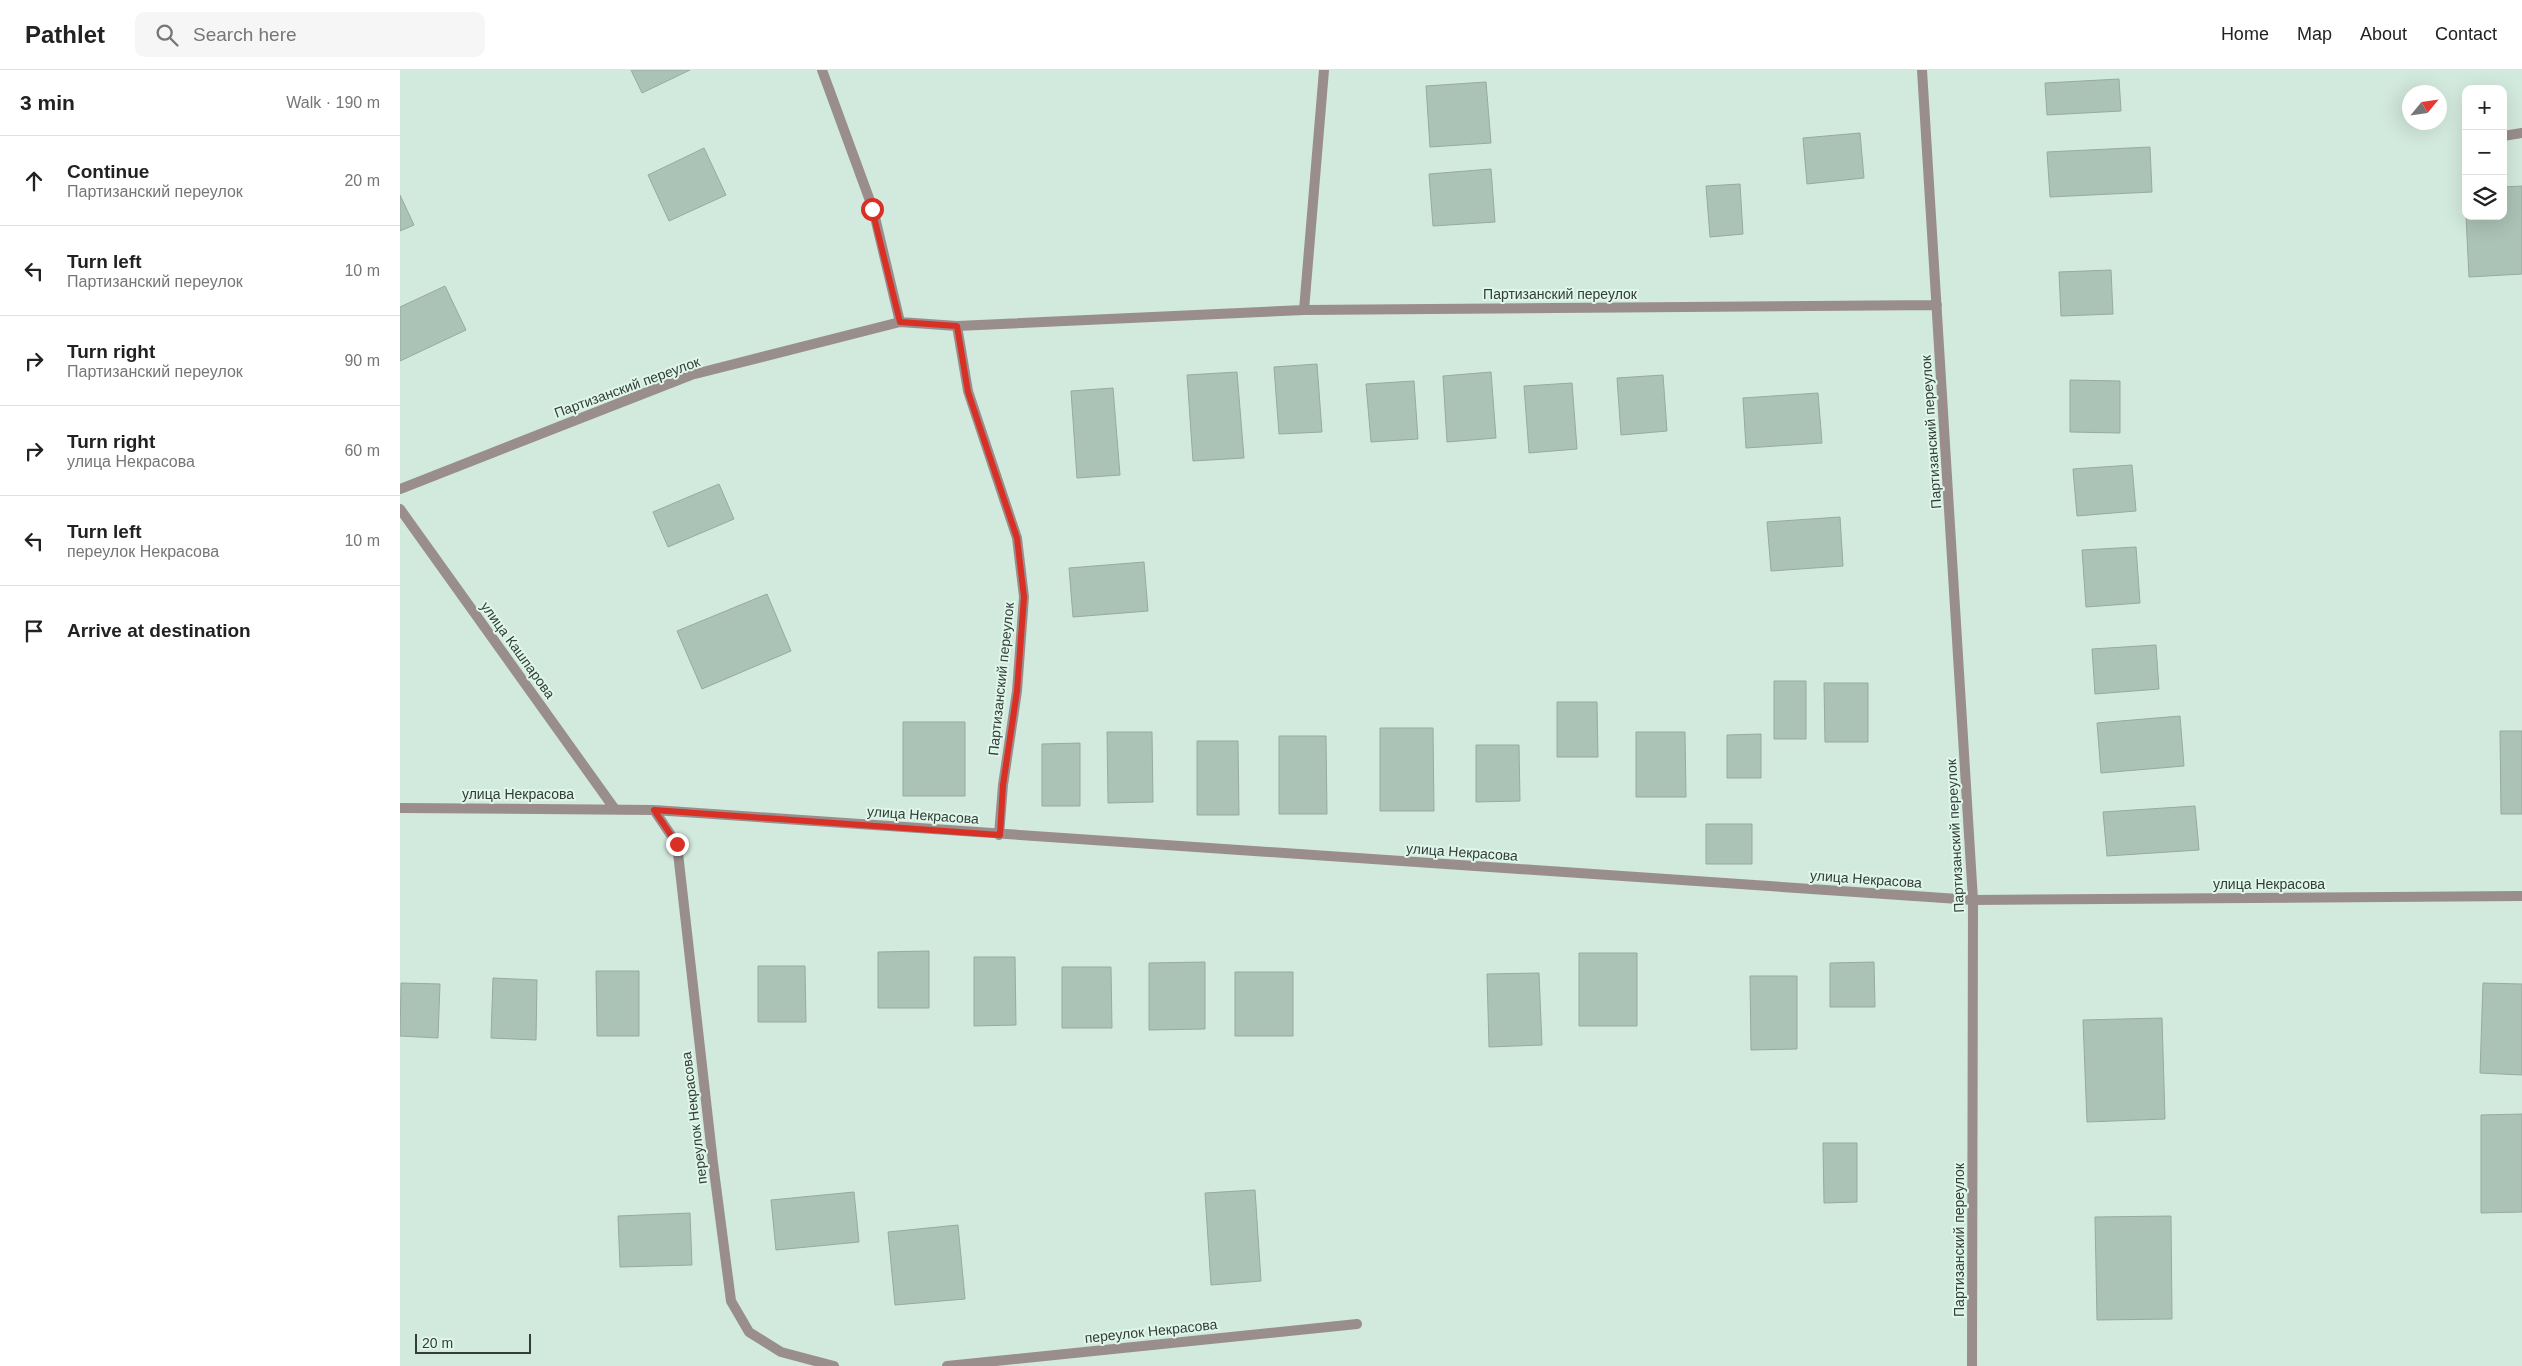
<!DOCTYPE html>
<html lang="en">
<head>
<meta charset="utf-8">
<style>
	body { margin:0; font-family:Helvetica,sans-serif; background:#f6f6f6; color:#222 }
	.controls { position:absolute; right:15px; top:15px; display:grid; overflow:hidden; border-radius:10px; box-shadow:0 5px 20px #0002 }
	.controls button { width:45px; height:45px; display:grid; place-items:center; padding:0; border:0; border-bottom:1px solid #e0e0e0; background:#fff; color:#222; font:25px sans-serif }
	.compass { position:absolute; left:2002px; top:15px; width:45px; height:45px; border-radius:50%; background:#fff; box-shadow:0 5px 20px #0002; rotate:61deg }
	.scale { position:absolute; left:15px; bottom:12px; width:116px; box-sizing:border-box; padding-left:5px; border:2px solid #343d38; border-top:0; font-size:14px; line-height:18px; white-space:nowrap; color:#343d38; -webkit-text-stroke:4px #dff6ea; paint-order:stroke }
	.stop { position:absolute; width:15px; height:15px; margin:-11px; border:4px solid #d93025; border-radius:50%; background:#fff }
	.stop.end { background:#d93025; border-color:#fff; box-shadow:0 1px 5px #0008 }
	.list { margin:0; padding:0; list-style:none }
	h2 { display:flex; justify-content:space-between; align-items:center; height:65px; margin:0; padding:0 20px; font-size:21px }
	h2 small { font-size:16px; font-weight:400; color:#767676 }
	.list li { display:grid; grid-template-columns:32px 1fr auto; gap:15px; align-items:center; box-sizing:border-box; height:90px; padding:0 20px; border-top:1px solid #e0e0e0 }
	.list b { display:block; font-size:19px; white-space:nowrap }
	.list p { margin:0; font-size:16px; white-space:nowrap; color:#767676 }
	.list em { font-size:16px; font-style:normal; color:#767676 }
	.icon { flex:none; width:28px; height:28px; fill:none; stroke:currentColor; stroke-width:2; stroke-linecap:round; stroke-linejoin:round }
	.map { position:relative; flex:none; width:2122px; height:1296px; overflow:hidden }
	header { display:flex; align-items:center; gap:30px; box-sizing:border-box; height:70px; padding:0 25px; background:#fff; border-bottom:1px solid #e0e0e0 }
	header strong { font-size:24px }
	nav { display:flex; gap:28px; margin-inline-start:auto; font-size:18px }
	.search { width:350px; height:45px; background:#f6f6f6; display:flex; align-items:center; gap:12px; box-sizing:border-box; padding:0 18px; border-radius:10px; color:#767676; font-size:19px }
	main { display:flex }
	aside { flex:1; background:#fff }
	.map>svg:first-child { display:block }
</style>
</head>
<body>
<header>
<strong>Pathlet</strong>
<div class="search"><svg class="icon" aria-label="search" viewBox="0 0 24 24"><circle cx="10" cy="10" r="6"/><path d="M15 15l6 6"/></svg>Search here</div>
<nav><a>Home</a><a>Map</a><a>About</a><a>Contact</a></nav>
</header>
<main>
<aside>
<h2>3 min<small>Walk · 190 m</small></h2>
<ul class="list">
<li><svg class="icon" aria-label="ahead" viewBox="0 0 24 24"><path d="M12 20V5M6 11l6-6 6 6"/></svg><div><b>Continue</b><p>Партизанский переулок</p></div><em>20 m</em></li>
<li><svg class="icon" aria-label="left" viewBox="0 0 24 24"><path d="M17 20v-9H6M10 6l-5 5 5 5"/></svg><div><b>Turn left</b><p>Партизанский переулок</p></div><em>10 m</em></li>
<li><svg class="icon" aria-label="right" viewBox="0 0 24 24"><path d="M7 20v-9h11M14 6l5 5-5 5"/></svg><div><b>Turn right</b><p>Партизанский переулок</p></div><em>90 m</em></li>
<li><svg class="icon" aria-label="right" viewBox="0 0 24 24"><path d="M7 20v-9h11M14 6l5 5-5 5"/></svg><div><b>Turn right</b><p>улица Некрасова</p></div><em>60 m</em></li>
<li><svg class="icon" aria-label="left" viewBox="0 0 24 24"><path d="M17 20v-9H6M10 6l-5 5 5 5"/></svg><div><b>Turn left</b><p>переулок Некрасова</p></div><em>10 m</em></li>
<li><svg class="icon" aria-label="arrive" viewBox="0 0 24 24"><path d="M6 21V4h12l-3 4 3 4H6"/></svg><div><b>Arrive at destination</b></div></li>
</ul>
</aside>
<div class="map">
<svg width="2122" height="1296" viewBox="0 0 2122 1296">
	<rect width="100%" height="100%" fill="#d2e9dd"/>
	<path fill="#abc2b6" stroke="#95aba0" d="M 231,0 L 290,0 L 242,23 Z
		M 1719,9 L 1721,41 L 1647,45 L 1645,13 Z
		M 1086,12 L 1091,73 L 1030,77 L 1026,16 Z
		M 1460,63 L 1464,108 L 1407,114 L 1403,68 Z
		M 1750,77 L 1752,122 L 1650,127 L 1647,82 Z
		M 304,78 L 326,125 L 269,151 L 248,105 Z
		M 1091,99 L 1095,152 L 1033,156 L 1029,104 Z
		M 1340,114 L 1343,164 L 1310,167 L 1306,116 Z
		M 2122,116 L 2122,204 L 2069,207 L 2066,146 L 2103,146 L 2103,117 Z
		M 0,125 L 14,155 L 0,161 Z
		M 1711,200 L 1713,244 L 1661,246 L 1659,202 Z
		M 45,216 L 66,260 L 0,291 L 0,237 Z
		M 917,294 L 922,362 L 879,364 L 874,297 Z
		M 837,302 L 844,388 L 793,391 L 787,305 Z
		M 1091,302 L 1096,368 L 1047,372 L 1043,306 Z
		M 1263,305 L 1267,361 L 1221,365 L 1217,308 Z
		M 1670,310 L 1720,311 L 1720,363 L 1670,362 Z
		M 1014,311 L 1018,369 L 971,372 L 966,314 Z
		M 1172,313 L 1177,379 L 1129,383 L 1124,316 Z
		M 713,318 L 720,405 L 677,408 L 671,321 Z
		M 1418,323 L 1422,373 L 1346,378 L 1343,328 Z
		M 1732,395 L 1736,441 L 1677,446 L 1673,399 Z
		M 319,414 L 334,449 L 268,477 L 253,442 Z
		M 1440,447 L 1443,496 L 1371,501 L 1367,452 Z
		M 1736,477 L 1740,533 L 1686,537 L 1682,480 Z
		M 744,492 L 748,541 L 673,547 L 669,498 Z
		M 367,524 L 391,581 L 302,619 L 277,561 Z
		M 1756,575 L 1759,619 L 1695,624 L 1692,579 Z
		M 1374,611 L 1406,611 L 1406,669 L 1374,669 Z
		M 1424,613 L 1468,613 L 1468,672 L 1425,672 Z
		M 1157,632 L 1197,632 L 1198,687 L 1157,687 Z
		M 1780,646 L 1784,696 L 1701,703 L 1697,653 Z
		M 503,652 L 565,652 L 565,726 L 503,726 Z
		M 980,658 L 1033,658 L 1034,741 L 980,741 Z
		M 2100,661 L 2122,661 L 2122,744 L 2101,744 Z
		M 707,662 L 752,662 L 753,732 L 708,733 Z
		M 1236,662 L 1285,662 L 1286,727 L 1236,727 Z
		M 1361,664 L 1361,708 L 1327,708 L 1327,665 Z
		M 879,666 L 926,666 L 927,744 L 879,744 Z
		M 797,671 L 838,671 L 839,745 L 797,745 Z
		M 680,673 L 680,736 L 642,736 L 642,674 Z
		M 1076,675 L 1119,675 L 1120,731 L 1076,732 Z
		M 1795,736 L 1799,780 L 1707,786 L 1703,742 Z
		M 1306,754 L 1352,754 L 1352,794 L 1306,794 Z
		M 529,881 L 529,938 L 478,938 L 478,882 Z
		M 1179,883 L 1237,883 L 1237,956 L 1179,956 Z
		M 574,887 L 615,887 L 616,955 L 574,956 Z
		M 805,892 L 805,959 L 749,960 L 749,893 Z
		M 1474,892 L 1475,937 L 1430,937 L 1430,893 Z
		M 358,896 L 405,896 L 406,952 L 358,952 Z
		M 662,897 L 711,897 L 712,958 L 662,958 Z
		M 196,901 L 239,901 L 239,966 L 197,966 Z
		M 835,902 L 893,902 L 893,966 L 835,966 Z
		M 1139,903 L 1142,975 L 1089,977 L 1087,904 Z
		M 1350,906 L 1397,906 L 1397,979 L 1351,980 Z
		M 93,908 L 137,910 L 136,970 L 91,968 Z
		M 1,913 L 40,914 L 38,968 L 0,966 Z
		M 2083,913 L 2122,914 L 2122,1005 L 2080,1003 Z
		M 1762,948 L 1765,1049 L 1687,1052 L 1683,950 Z
		M 2122,1044 L 2122,1142 L 2081,1143 L 2081,1045 Z
		M 1423,1073 L 1457,1073 L 1457,1132 L 1424,1133 Z
		M 855,1120 L 861,1211 L 811,1215 L 805,1123 Z
		M 454,1122 L 459,1172 L 376,1180 L 371,1130 Z
		M 290,1143 L 292,1195 L 220,1197 L 218,1146 Z
		M 1771,1146 L 1772,1249 L 1697,1250 L 1695,1147 Z
		M 558,1155 L 565,1229 L 495,1235 L 488,1162 Z"/>
	<g fill="none" stroke-linecap="round" stroke-linejoin="round">
		<path stroke="#998e8c" stroke-width="10" d="M 422,0 L 473,139 L 500,252
			M 1522,0 L 1573,830 L 1572,1296
			M 2103,66 L 2122,63
			M 904,240 L 924,0
			M 0,419 L 291,305 L 500,252 L 557,256
			M 0,439 L 214,738
			M 0,738 L 254,740 L 1573,830 L 2122,826
			M 254,740 L 277,774 L 313,1093 L 331,1231 L 349,1262 L 381,1282 L 434,1296
			M 599,765 L 603,715 L 617,621 L 624,527 L 617,468 L 568,321 L 557,256 L 904,240 L 1537,235
			M 547,1296 L 957,1254"/>
	</g>
	<g fill="none" stroke-linecap="round" stroke-linejoin="round">
		<path stroke="#d93025" stroke-width="6" d="M 277,774 L 254,740 L 600,765 L 603,715 L 617,621 L 624,527 L 617,468 L 568,322 L 557,256 L 500,252 L 472,139"/>
	</g>
	<g text-anchor="middle" stroke-width="4" stroke-linejoin="round" paint-order="stroke">
		<g font-size="14" fill="#343d38" stroke="#dff6ea">
			<text x="1160" y="229">Партизанский переулок</text>
			<text transform="translate(227 317) rotate(-20)" y="5">Партизанский переулок</text>
			<text transform="translate(1531 362) rotate(-94)" y="5">Партизанский переулок</text>
			<text transform="translate(118 580) rotate(54)" y="5">улица Кашпарова</text>
			<text transform="translate(601 609) rotate(-84)" y="5">Партизанский переулок</text>
			<text x="118" y="729">улица Некрасова</text>
			<text transform="translate(523 745) rotate(4)" y="5">улица Некрасова</text>
			<text transform="translate(1555 766) rotate(-93)" y="5">Партизанский переулок</text>
			<text transform="translate(1062 782) rotate(4)" y="5">улица Некрасова</text>
			<text transform="translate(1466 809) rotate(4)" y="5">улица Некрасова</text>
			<text x="1869" y="819">улица Некрасова</text>
			<text transform="translate(294 1048) rotate(-97)" y="5">переулок Некрасова</text>
			<text transform="translate(1559 1170) rotate(-90)" y="5">Партизанский переулок</text>
			<text transform="translate(751 1261) rotate(-6)" y="5">переулок Некрасова</text>
		</g>
	</g>
</svg>
<div class="controls">
<button>+</button>
<button>−</button>
<button><svg class="icon" aria-label="layers" viewBox="0 0 24 24"><path d="M12 4l9 5-9 5-9-5zM3 14l9 5 9-5"/></svg></button>
</div>
<svg class="compass" viewBox="-18 -18 36 36"><path d="M0-13l5 13h-10z" fill="#e53935"/><path d="M0 13l5-13h-10z" fill="#767676"/></svg>
<div class="scale">20 m</div>
<div class="stop" style="left:472px;top:139px"></div>
<div class="stop end" style="left:277px;top:774px"></div>
</div>
</main>
</body>
</html>
